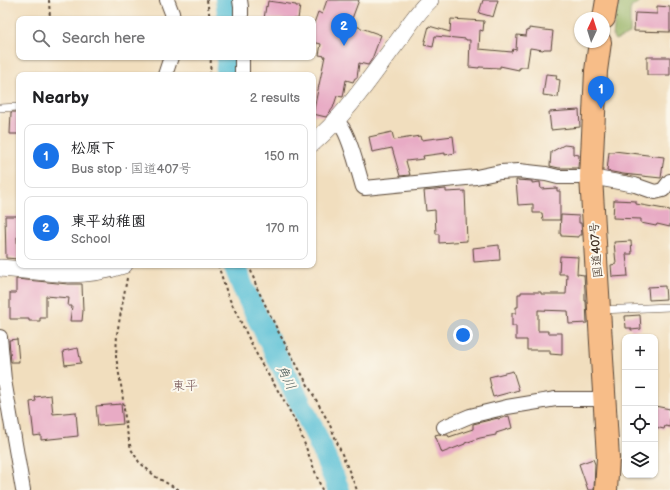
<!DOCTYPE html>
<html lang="en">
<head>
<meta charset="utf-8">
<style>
	body { margin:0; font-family:"Balsamiq Sans","Klee One",sans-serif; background:#f2f2f2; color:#202124 }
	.controls { position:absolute; right:12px; bottom:12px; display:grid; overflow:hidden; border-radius:8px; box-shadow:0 1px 3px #0004 }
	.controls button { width:36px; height:36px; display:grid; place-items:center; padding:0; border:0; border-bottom:1px solid #e0e0e0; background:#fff; color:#202124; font:20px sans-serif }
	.compass { position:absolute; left:574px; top:12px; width:36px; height:36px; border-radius:50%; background:#fff; box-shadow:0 1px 3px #0004; rotate:4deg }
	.you { position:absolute; left:463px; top:335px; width:14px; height:14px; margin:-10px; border:3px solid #fff; border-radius:50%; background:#1a73e8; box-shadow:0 0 0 6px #1a73e833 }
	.badge { display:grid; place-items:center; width:26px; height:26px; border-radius:50%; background:#1a73e8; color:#fff; font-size:13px; font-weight:700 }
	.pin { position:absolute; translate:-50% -33px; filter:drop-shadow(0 1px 2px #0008) }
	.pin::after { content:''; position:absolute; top:21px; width:14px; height:12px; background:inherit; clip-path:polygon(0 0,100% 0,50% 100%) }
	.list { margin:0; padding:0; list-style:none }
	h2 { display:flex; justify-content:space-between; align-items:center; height:52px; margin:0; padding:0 16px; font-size:17px }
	h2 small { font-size:13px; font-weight:400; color:#757577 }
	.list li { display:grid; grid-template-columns:26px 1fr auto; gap:12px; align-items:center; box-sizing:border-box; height:64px; margin:0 8px 8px; padding:0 8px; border:1px solid #e0e0e0; border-radius:8px }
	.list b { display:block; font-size:15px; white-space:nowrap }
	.list p { margin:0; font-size:13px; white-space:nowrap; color:#757577 }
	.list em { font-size:13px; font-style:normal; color:#757577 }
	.icon { flex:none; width:22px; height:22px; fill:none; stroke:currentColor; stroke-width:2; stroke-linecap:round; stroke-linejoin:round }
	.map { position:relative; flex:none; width:670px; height:490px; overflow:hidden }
	.search { position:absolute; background:#fff; box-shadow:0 1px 3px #0004; left:16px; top:16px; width:300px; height:44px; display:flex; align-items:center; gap:10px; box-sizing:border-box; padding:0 14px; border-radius:8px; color:#757577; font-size:15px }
	.panel { position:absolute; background:#fff; box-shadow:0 1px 3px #0004; left:16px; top:72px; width:300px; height:196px; border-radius:8px }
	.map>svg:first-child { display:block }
</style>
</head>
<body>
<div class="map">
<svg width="670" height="490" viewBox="0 0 670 490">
	<rect width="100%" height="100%" fill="#fbf7ec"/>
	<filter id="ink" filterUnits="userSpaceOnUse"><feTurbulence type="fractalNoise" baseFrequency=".025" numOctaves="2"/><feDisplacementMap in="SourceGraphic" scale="8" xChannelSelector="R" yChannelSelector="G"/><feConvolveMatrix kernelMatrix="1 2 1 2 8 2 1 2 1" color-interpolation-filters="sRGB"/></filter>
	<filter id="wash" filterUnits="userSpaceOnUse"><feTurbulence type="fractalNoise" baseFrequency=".012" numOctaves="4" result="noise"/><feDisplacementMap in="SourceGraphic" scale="16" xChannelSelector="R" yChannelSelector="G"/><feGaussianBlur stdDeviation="0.9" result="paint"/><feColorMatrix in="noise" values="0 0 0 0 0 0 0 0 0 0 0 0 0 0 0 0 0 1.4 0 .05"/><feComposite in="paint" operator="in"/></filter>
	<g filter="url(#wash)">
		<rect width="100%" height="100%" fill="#f1debe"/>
		<path fill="#98b366" stroke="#6a6e42" d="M 620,0 L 645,0 L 632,6 L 630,11 L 630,34 L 615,40 L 613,37 L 615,16 Z"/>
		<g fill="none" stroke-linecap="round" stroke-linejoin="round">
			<path stroke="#59c0d6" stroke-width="22" d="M 226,0 L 229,19
				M 226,75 L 228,57
				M 234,265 L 244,290 L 315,433 L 339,490"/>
		</g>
		<g id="blocks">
			<path fill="#e8abc5" d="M 327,0 L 359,0 L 350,24 L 381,35 L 372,59 L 368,65 L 359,63 L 357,78 L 355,78 L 353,82 L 346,80 L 343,97 L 337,96 L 333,108 L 326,117 L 313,114 L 325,56 L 319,55 L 321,44 L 313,42 L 313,26 L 318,12 L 322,14 Z
				M 483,0 L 498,0 L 493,17 L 479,13 Z
				M 268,1 L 296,5 L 296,6 L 300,6 L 298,19 L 264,19 L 266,6 L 267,7 Z
				M 657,6 L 670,7 L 670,32 L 634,31 L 635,13 L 657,14 Z
				M 451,19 L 484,21 L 483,31 L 480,30 L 479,49 L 512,52 L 513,49 L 516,50 L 517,35 L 526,36 L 527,30 L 529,31 L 529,28 L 553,31 L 551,49 L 544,49 L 543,50 L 530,48 L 527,67 L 521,67 L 521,68 L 519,68 L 519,70 L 500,66 L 500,68 L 479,67 L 479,68 L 469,67 L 470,40 L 466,40 L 466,39 L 435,36 L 433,47 L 424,45 L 429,26 L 450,32 Z
				M 647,57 L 670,57 L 670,75 L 647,75 Z
				M 546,74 L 557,75 L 556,79 L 560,80 L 558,97 L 543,95 Z
				M 579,110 L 580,127 L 551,130 L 549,112 Z
				M 11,112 L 19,112 L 19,134 L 10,134 Z
				M 392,132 L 394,140 L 420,136 L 421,140 L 453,136 L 455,153 L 445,155 L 445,153 L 423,156 L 424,159 L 406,161 L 410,175 L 400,176 L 392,148 L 372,152 L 369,137 Z
				M 564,145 L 573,146 L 573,154 L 579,155 L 578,168 L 559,168 L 550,166 L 551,152 Z
				M 614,151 L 664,157 L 661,178 L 623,174 L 607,171 L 609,152 L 614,152 Z
				M 516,180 L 532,181 L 532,183 L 540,182 L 541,189 L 557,188 L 557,191 L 560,191 L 560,220 L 543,220 L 542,213 L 533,213 L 533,204 L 518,205 Z
				M 446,189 L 446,192 L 465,191 L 467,241 L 439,243 L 439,234 L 436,234 L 435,210 L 426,211 L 424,191 Z
				M 614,200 L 636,201 L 636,204 L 670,210 L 670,227 L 657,224 L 656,226 L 641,223 L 641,219 L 613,218 Z
				M 561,215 L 579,216 L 579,223 L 581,223 L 582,235 L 579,235 L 579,237 L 561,236 L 561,234 L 560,234 Z
				M 5,216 L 19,216 L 19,237 L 17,237 L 18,259 L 6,258 Z
				M 631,241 L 632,254 L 626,254 L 628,276 L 612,277 L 611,265 L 616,264 L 614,242 Z
				M 499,245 L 500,260 L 474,262 L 473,248 Z
				M 560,256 L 578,257 L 577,274 L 584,275 L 585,290 L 585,301 L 586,301 L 587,323 L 569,324 L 568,311 L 538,310 L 538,331 L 548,331 L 548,333 L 562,333 L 562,355 L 550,354 L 550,350 L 527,350 L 527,340 L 516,340 L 516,326 L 512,326 L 512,313 L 516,313 L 516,307 L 518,307 L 518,294 L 521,294 L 521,292 L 541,292 L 541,294 L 566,294 L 567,274 L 559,274 Z
				M 16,279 L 68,284 L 82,284 L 83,311 L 82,321 L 70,321 L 72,306 L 68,306 L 69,298 L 46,296 L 46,318 L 40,318 L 40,321 L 29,321 L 29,319 L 10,319 L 10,293 L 16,293 Z
				M 665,286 L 666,299 L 649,300 L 648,287 Z
				M 640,315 L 641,329 L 631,330 L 631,328 L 626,328 L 625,316 Z
				M 17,339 L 19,362 L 11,362 L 9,340 Z
				M 78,348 L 81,363 L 65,365 L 63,351 Z
				M 513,371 L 519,390 L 493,397 L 490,387 L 491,386 L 489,377 Z
				M 51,395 L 53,414 L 76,412 L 78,436 L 41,440 L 41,435 L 34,436 L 30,402 L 36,401 L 35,397 Z
				M 121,404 L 123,424 L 98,426 L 96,406 Z
				M 655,406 L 670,409 L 670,427 L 665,426 L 664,429 L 655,427 Z
				M 509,416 L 512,428 L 496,433 L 496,435 L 480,438 L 465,443 L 465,444 L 442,453 L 435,435 L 439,434 L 443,435 L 448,435 L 449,437 L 473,429 L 473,424 L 498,418 L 498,419 Z
				M 593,459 L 595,464 L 594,490 L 588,490 L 579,464 Z"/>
		</g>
	</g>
	<g filter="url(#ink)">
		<use href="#blocks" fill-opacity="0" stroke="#564536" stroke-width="1"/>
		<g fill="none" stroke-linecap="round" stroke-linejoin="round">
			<defs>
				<path id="service" d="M 0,108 L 19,107
					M 600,310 L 670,307"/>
				<path id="minor" d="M 167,0 L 172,13 L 173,19
					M 240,0 L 241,7 L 241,19
					M 165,75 L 171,57
					M 242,75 L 242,57
					M 335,122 C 337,123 339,124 341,126 C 349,134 359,174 363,187 L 365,188 L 476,177 L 500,172 L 519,171 L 546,174 L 558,177 L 591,177 L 635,185 L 655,192 L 663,190 L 670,181
					M 0,337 L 4,380 L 23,490
					M 444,427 L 470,416 L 507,407 L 556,399 L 605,399"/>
				<path id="tertiary" d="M 313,143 C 347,114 371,76 398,41 C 408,27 417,12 430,0
					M 0,268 L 69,274 C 88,274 106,271 124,265"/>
				<path id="trunk" d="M 604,18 L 607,0
					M 600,42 L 596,71 L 591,177 L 608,458 L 606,490"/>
			</defs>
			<use href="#service" stroke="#564536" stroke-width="8"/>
			<use href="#minor" stroke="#564536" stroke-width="16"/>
			<use href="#tertiary" stroke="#564536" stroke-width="18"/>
			<use href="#trunk" stroke="#564536" stroke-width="24"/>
			<path stroke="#564536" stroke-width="2" stroke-dasharray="3 3" stroke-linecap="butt" d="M 49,0 L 50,19
				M 207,0 L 210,19
				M 210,75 L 211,57
				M 218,265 L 228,296 L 261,363 L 285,402 L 299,429 L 322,490
				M 249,265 L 257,288 L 279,333 L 329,423 L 357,490
				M 127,278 L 117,334 L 116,357 L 122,391 L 126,427 L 131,449 L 139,462 L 156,477 L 170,485 L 180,490"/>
			<use href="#service" stroke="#fff" stroke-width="7"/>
			<use href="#minor" stroke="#fff" stroke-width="14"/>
			<use href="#tertiary" stroke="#fff" stroke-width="17"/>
			<use href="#trunk" stroke="#f7bd88" stroke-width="22"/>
		</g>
	</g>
	<g text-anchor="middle" stroke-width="4" stroke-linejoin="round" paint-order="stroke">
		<g font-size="12" fill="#3b2a1e" stroke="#fbf7ec">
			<text transform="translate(596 250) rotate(-94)" y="4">国道407号</text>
		</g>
		<g font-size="13" font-style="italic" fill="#445755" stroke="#fbf7ec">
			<text transform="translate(287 377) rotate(63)" y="5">角川</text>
		</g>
		<g font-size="13" fill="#785758" stroke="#fbf7ec">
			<text x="185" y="390">東平</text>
		</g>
	</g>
</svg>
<div class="controls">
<button>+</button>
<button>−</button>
<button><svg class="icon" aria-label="locate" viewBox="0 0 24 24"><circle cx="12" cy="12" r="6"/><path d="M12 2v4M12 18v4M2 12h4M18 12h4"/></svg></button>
<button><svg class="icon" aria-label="layers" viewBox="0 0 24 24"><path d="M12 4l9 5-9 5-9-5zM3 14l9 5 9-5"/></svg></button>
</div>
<svg class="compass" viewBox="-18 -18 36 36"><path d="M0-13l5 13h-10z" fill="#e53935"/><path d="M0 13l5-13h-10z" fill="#757577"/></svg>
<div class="you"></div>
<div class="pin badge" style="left:601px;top:109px">1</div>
<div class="pin badge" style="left:344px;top:46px">2</div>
<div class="search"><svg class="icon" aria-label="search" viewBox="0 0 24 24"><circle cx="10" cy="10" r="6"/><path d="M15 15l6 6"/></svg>Search here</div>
<section class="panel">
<h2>Nearby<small>2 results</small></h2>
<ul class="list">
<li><span class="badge">1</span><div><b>松原下</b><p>Bus stop · 国道407号</p></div><em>150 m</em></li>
<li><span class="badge">2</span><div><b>東平幼稚園</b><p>School</p></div><em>170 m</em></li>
</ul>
</section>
</div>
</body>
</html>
